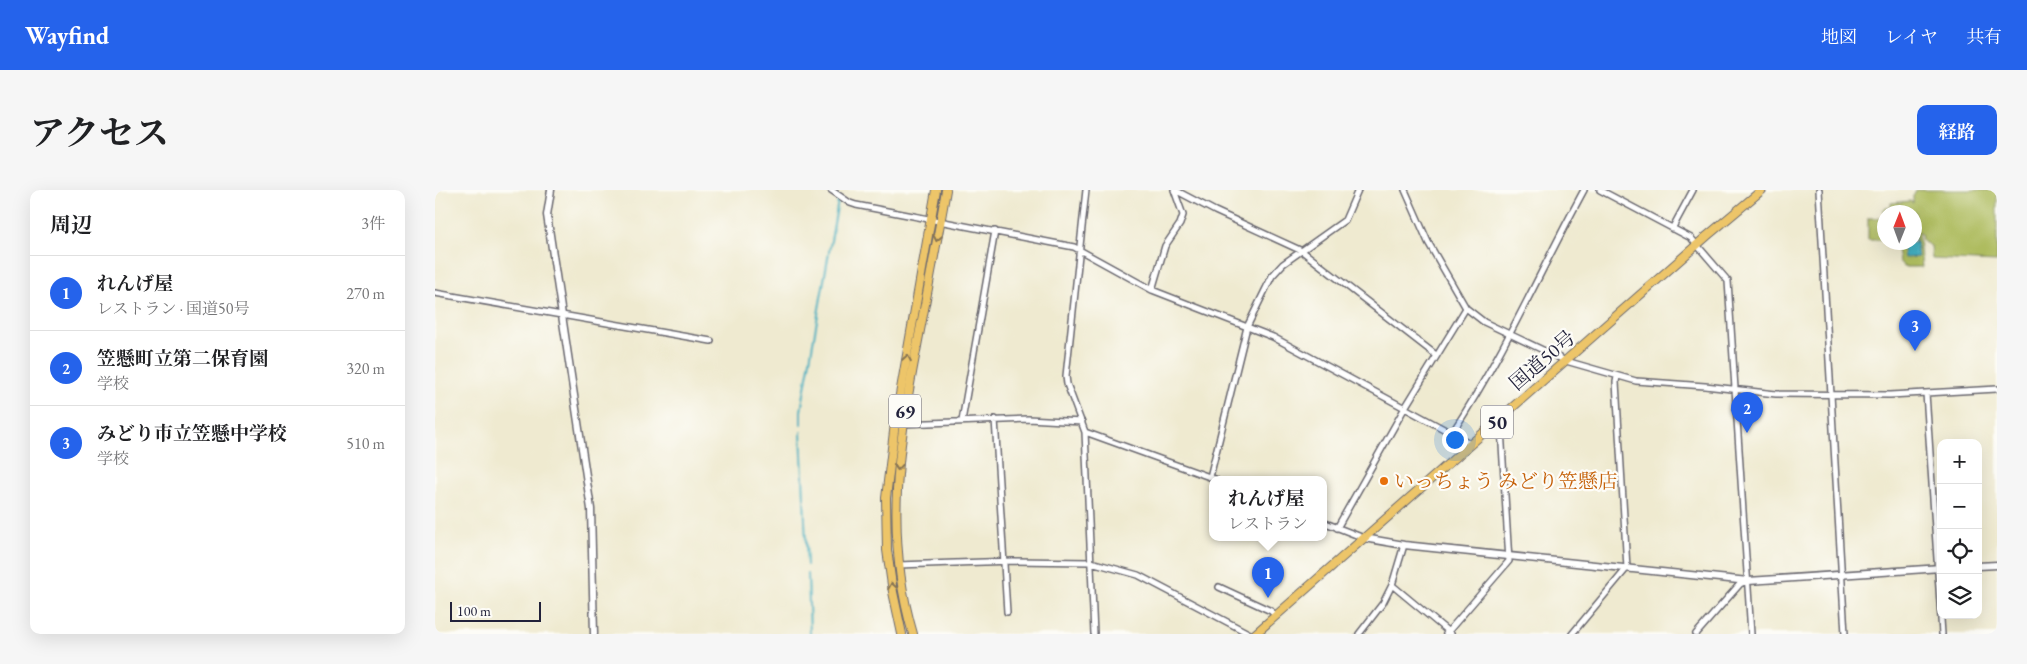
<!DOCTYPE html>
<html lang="ja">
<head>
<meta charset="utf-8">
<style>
	body { margin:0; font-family:"EB Garamond","Noto Serif JP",serif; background:#f6f6f6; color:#202124 }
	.controls { position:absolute; right:15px; bottom:15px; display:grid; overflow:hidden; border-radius:10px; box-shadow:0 5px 20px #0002 }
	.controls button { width:45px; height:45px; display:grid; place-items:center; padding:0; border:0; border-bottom:1px solid #e0e0e0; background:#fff; color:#202124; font:25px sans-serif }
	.compass { position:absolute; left:1442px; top:15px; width:45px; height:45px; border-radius:50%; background:#fff; box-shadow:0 5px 20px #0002; rotate:1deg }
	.scale { position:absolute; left:15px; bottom:12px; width:91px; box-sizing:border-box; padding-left:5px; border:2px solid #22223b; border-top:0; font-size:14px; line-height:18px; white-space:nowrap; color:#22223b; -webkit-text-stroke:4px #fdfcf7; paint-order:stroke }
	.you { position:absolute; left:1019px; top:249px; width:18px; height:18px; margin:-12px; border:4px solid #fff; border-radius:50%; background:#1a73e8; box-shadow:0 0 0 8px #1a73e833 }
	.badge { display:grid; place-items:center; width:32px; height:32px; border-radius:50%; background:#2563eb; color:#fff; font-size:16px; font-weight:700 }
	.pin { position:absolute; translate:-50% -41px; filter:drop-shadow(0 1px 2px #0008) }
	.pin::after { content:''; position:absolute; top:26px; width:18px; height:15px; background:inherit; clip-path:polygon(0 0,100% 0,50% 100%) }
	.popup { position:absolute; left:774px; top:286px; width:118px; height:65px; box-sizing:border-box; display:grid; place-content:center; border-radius:10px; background:#fff; filter:drop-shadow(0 1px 4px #0005); font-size:16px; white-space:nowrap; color:#757577 }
	.popup b { font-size:19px; color:#202124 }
	.popup::after { content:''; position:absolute; left:50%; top:100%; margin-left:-10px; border:10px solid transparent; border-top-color:#fff }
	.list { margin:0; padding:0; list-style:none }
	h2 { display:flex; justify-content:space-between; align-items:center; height:65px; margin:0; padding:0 20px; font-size:21px }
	h2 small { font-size:16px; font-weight:400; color:#757577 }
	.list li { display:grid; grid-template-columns:32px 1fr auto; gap:15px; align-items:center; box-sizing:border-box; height:75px; padding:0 20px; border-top:1px solid #e0e0e0 }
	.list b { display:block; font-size:19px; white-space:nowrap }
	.list p { margin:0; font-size:16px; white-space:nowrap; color:#757577 }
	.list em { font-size:16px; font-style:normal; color:#757577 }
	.icon { flex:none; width:28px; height:28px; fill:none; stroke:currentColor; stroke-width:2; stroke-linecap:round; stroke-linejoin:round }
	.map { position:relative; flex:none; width:1562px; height:444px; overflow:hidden; border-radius:10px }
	header { display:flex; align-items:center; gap:30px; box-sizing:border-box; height:70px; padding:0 25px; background:#2563eb; color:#fff }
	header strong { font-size:24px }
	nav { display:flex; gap:28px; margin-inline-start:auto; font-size:18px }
	.intro { display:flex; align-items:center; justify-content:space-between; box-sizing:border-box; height:120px; padding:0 30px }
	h1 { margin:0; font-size:35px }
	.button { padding:12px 22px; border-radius:10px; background:#2563eb; color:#fff; font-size:18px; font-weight:700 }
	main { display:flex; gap:30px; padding:0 30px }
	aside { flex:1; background:#fff; border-radius:10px; box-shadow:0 5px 20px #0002 }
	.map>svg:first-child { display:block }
</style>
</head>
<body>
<header>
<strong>Wayfind</strong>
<nav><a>地図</a><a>レイヤ</a><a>共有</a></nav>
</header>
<div class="intro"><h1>アクセス</h1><a class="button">経路</a></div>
<main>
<aside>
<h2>周辺<small>3件</small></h2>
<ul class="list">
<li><span class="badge">1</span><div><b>れんげ屋</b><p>レストラン · 国道50号</p></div><em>270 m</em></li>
<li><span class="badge">2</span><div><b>笠懸町立第二保育園</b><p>学校</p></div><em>320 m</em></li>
<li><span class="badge">3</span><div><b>みどり市立笠懸中学校</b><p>学校</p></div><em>510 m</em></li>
</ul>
</aside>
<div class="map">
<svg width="1562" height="444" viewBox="0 0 1562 444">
	<rect width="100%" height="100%" fill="#fdfcf7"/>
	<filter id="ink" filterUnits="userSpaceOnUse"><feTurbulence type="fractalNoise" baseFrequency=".02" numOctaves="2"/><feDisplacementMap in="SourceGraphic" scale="10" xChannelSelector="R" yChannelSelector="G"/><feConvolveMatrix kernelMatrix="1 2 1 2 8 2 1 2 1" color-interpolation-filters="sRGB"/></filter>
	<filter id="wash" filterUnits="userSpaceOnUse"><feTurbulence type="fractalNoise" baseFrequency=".0096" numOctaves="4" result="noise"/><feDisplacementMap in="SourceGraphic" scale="20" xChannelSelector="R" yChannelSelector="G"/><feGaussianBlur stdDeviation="1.12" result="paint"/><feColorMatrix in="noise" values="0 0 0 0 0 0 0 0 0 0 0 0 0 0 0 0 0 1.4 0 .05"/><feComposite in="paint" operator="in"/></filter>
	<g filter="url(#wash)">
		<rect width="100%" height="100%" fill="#efead0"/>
		<path fill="#aebc5f" stroke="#686f4d" d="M 1481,0 L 1562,0 L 1562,72 L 1497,69 L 1496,56 L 1487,51 L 1486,45 L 1483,41 L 1487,77 L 1469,77 L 1464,71 L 1461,53 L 1480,52 L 1480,22 L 1450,22 L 1449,50 L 1433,50 L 1433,28 L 1449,28 L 1448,19 L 1456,17 L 1456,13 L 1475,11 L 1478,13 L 1478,6 Z"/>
		<path fill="#43afc1" stroke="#32687e" d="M 1480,45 L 1483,67 L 1469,68 L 1467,53 L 1480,52 Z"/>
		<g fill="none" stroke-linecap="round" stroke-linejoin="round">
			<path stroke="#43afc1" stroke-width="2" d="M 366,234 L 366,221 L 403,11
				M 366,242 L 372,375
				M 373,384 L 375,444"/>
		</g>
	</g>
	<g filter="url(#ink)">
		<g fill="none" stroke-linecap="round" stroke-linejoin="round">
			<defs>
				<path id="minor" d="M 396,0 L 415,13 L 421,15 L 639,57 L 717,100 L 838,147 L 1031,251 L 1035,255
					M 651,0 L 631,186 L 632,194 L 650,242 L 659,444
					M 740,0 L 780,21 L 867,61 L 1001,165
					M 970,0 L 993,52 L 1031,118 L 1049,132 L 1131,171 L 1201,191 L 1270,196 L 1341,204 L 1455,205 L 1562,199
					M 1165,0 L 1256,48 L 1293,91 L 1316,444
					M 1384,0 L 1410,444
					M 1237,39 L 1258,0
					M 717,100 L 730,56 L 745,34 L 748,25 L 739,0
					M 0,103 L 276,151
					M 1491,203 L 1507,444
					M 560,229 L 572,422
					M 527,231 L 560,41
					M 468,234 L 593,229 L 647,232
					M 650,242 L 780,289
					M 1017,243 C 1068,166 1105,81 1149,0
					M 775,287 L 812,137 L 837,86 L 848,74 L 910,30 L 923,0
					M 888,332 L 929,348
					M 902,338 L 968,221 L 1031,118
					M 463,375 L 578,371 L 656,372 L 703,385 L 815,444
					M 957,395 L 1016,444
					M 784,397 L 836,421 L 841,426
					M 924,444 L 948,413 L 957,395 L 969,355
					M 1011,444 L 1074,371 L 1066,238 L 1063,231
					M 1137,444 L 1192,378 L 1181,192 L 1182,187
					M 1261,444 L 1305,394 L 1312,391"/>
				<path id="tertiary" d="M 116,0 L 112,25 L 156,319 L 159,444
					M 929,348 L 969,355 L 1313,391 L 1506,378
					M 1543,376 L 1562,375"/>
				<path id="primary" d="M 467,444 L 458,402 L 452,360 L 451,308 L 460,233 L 501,0
					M 478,444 C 449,346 463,254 482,156 C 492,104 502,52 511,0"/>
				<path id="trunk" d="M 820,444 L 1272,46 L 1327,0"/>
			</defs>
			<use href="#minor" stroke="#6a686f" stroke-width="8"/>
			<use href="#tertiary" stroke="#6a686f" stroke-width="9"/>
			<use href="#primary" stroke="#6a686f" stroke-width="10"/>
			<use href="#trunk" stroke="#6a686f" stroke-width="10"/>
			<use href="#minor" stroke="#fff" stroke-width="5"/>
			<use href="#tertiary" stroke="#fff" stroke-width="6"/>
			<use href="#primary" stroke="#edc569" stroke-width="8"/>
			<use href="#trunk" stroke="#edc569" stroke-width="8"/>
		</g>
		<defs><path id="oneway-chevron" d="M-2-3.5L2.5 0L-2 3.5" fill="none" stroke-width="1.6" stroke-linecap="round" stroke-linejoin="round" transform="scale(1.25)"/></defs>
		<g stroke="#887452">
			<use href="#oneway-chevron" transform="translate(502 48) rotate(101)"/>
			<use href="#oneway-chevron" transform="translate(472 168) rotate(-80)"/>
			<use href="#oneway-chevron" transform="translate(463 277) rotate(95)"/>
			<use href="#oneway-chevron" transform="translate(457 396) rotate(-99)"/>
		</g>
	</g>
	<circle fill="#e8710a" stroke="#fdfcf7" stroke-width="2" cx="949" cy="291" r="5"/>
	<g text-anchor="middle" stroke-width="4.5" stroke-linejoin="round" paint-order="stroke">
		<g fill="#fdfcf7" stroke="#646373" stroke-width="1">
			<rect x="454" y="204.5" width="32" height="33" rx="4"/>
			<rect x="1046" y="215.5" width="32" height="33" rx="4"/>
		</g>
		<g font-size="19" font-weight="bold" fill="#22223b">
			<text x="470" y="228">69</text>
			<text x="1062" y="239">50</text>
		</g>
		<g font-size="20" fill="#22223b" stroke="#fdfcf7">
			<text transform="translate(1107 170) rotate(-41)" y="7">国道50号</text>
		</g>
		<g font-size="20" fill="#c56008" stroke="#fdfcf7" text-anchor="start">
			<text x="959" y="298">いっちょう みどり笠懸店</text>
		</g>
	</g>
</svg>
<div class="controls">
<button>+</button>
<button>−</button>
<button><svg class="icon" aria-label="locate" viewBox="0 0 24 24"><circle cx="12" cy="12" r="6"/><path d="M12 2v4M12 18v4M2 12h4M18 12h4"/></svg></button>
<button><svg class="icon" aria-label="layers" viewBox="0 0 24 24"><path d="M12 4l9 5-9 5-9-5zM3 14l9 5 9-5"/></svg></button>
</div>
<svg class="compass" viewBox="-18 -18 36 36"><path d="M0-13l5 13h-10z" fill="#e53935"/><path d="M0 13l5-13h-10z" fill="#757577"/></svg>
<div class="scale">100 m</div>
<div class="you"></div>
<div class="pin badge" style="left:833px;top:408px">1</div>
<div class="popup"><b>れんげ屋</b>レストラン</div>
<div class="pin badge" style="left:1312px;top:243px">2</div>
<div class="pin badge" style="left:1480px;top:161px">3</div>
</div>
</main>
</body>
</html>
